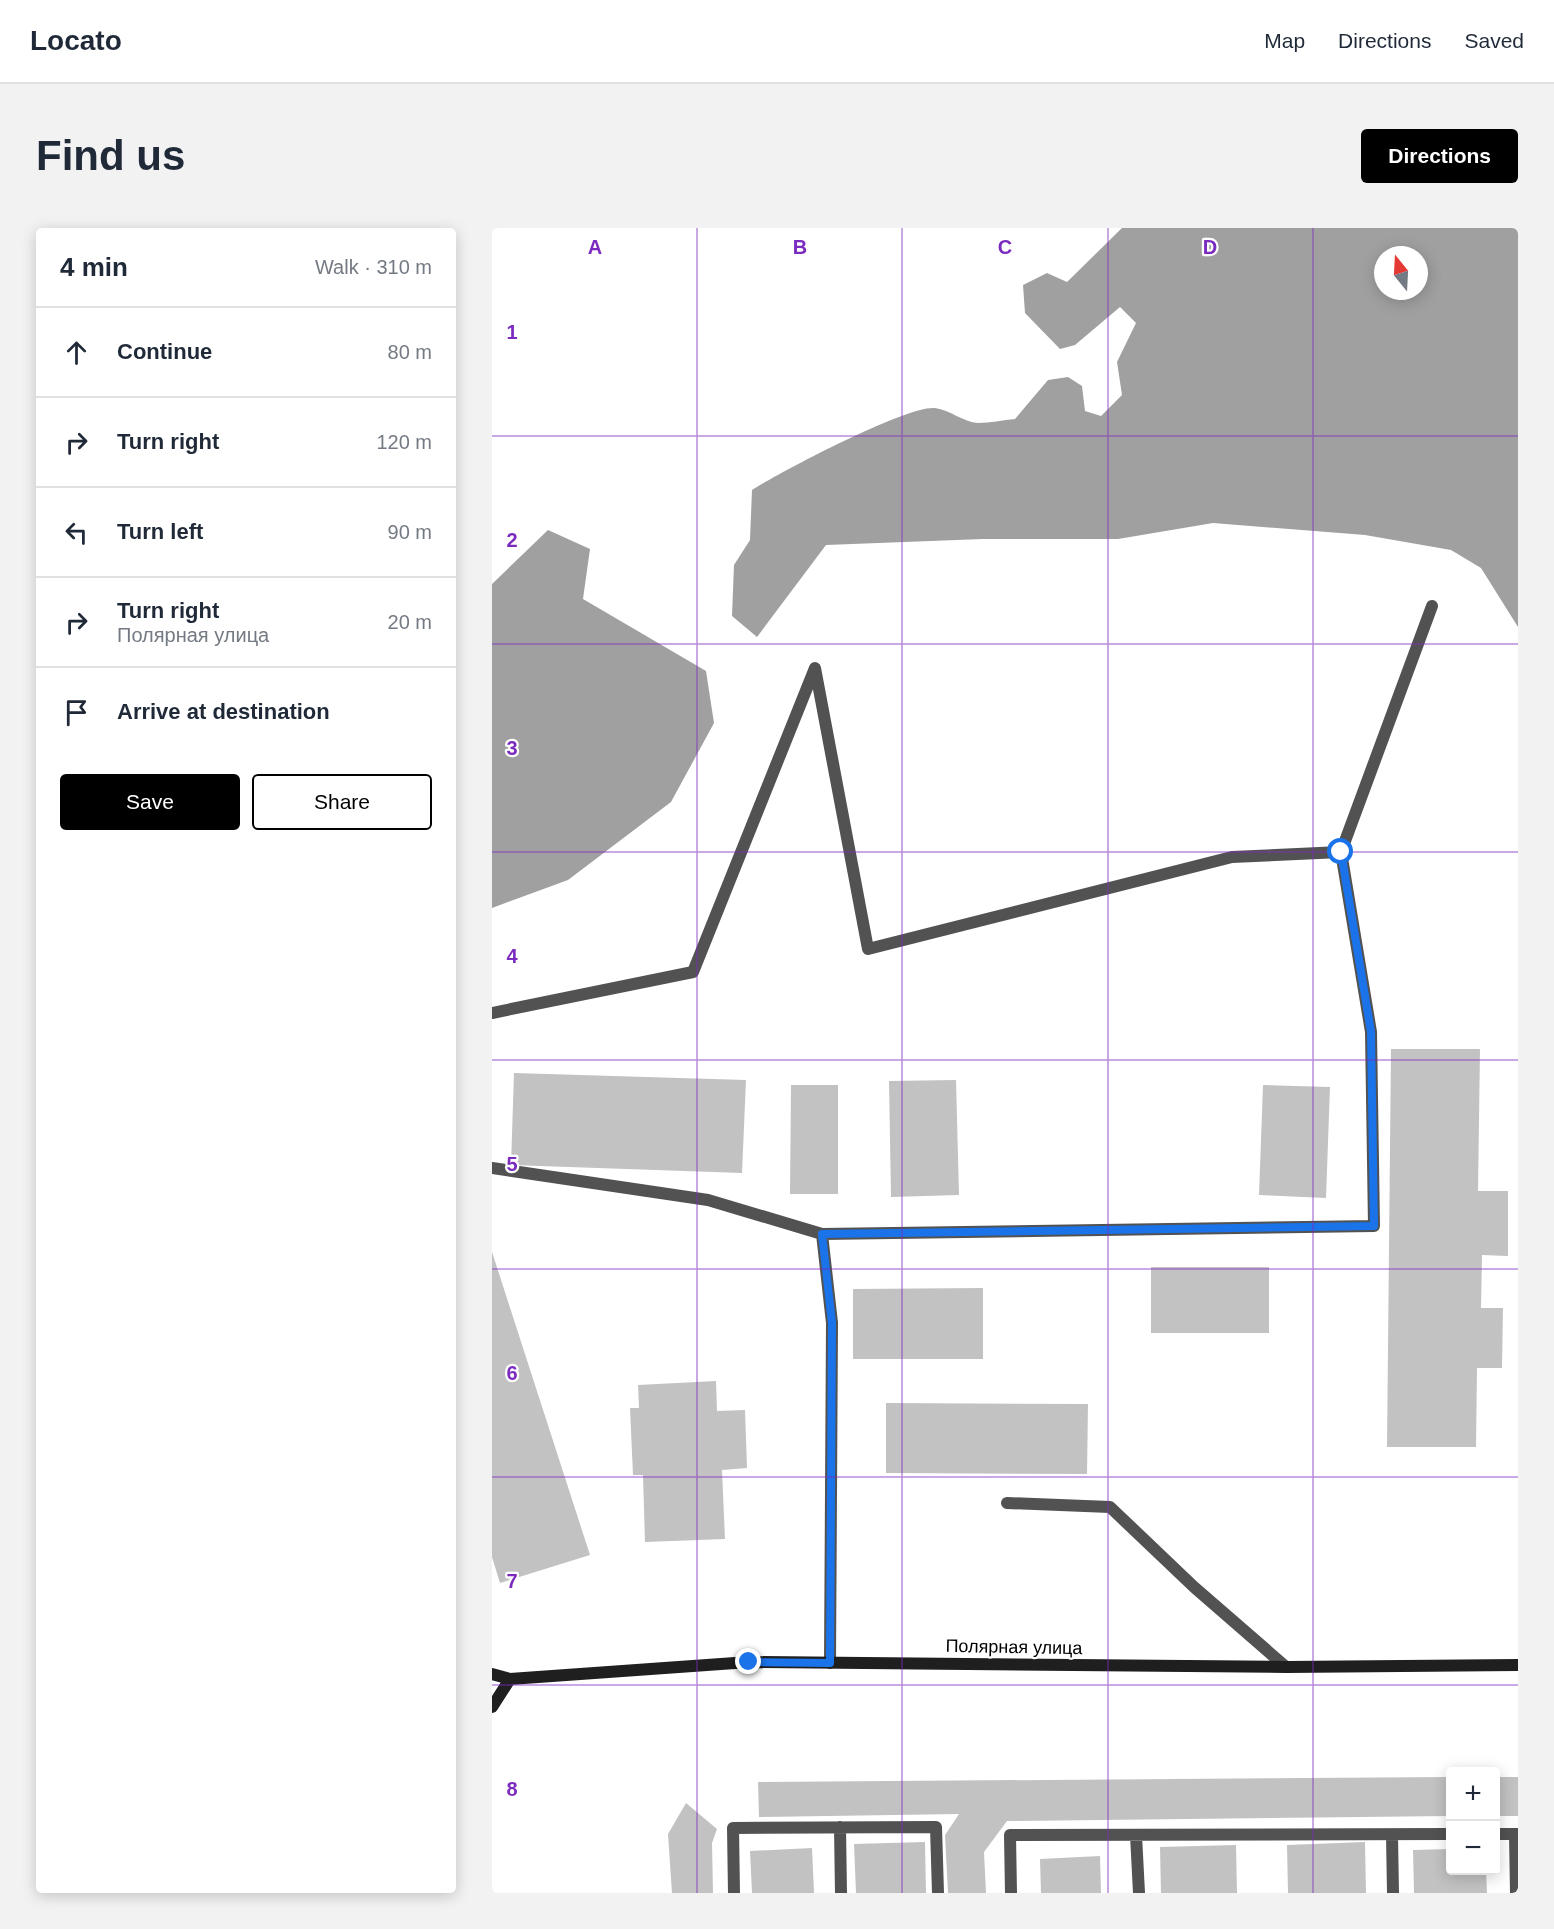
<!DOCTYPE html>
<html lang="en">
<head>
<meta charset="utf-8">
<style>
	body { margin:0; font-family:Arial,sans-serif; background:#f2f2f3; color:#1f2937 }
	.controls { position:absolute; right:18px; bottom:18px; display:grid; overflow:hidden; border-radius:6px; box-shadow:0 3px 15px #0003 }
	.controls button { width:54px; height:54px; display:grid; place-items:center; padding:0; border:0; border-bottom:2px solid #e0e1e3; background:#fff; color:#1f2937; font:30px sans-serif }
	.compass { position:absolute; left:882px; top:18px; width:54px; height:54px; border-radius:50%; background:#fff; box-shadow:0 3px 15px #0003; rotate:342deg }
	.stop { position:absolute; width:18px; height:18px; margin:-14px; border:4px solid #1a73e8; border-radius:50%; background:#fff }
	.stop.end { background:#1a73e8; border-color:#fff; box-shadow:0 2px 6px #0008 }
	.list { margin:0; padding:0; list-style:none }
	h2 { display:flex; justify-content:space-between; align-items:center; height:78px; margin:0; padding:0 24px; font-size:26px }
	h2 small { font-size:20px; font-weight:400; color:#747a83 }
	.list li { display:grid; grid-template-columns:39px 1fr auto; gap:18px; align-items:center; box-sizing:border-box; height:90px; padding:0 24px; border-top:2px solid #e0e1e3 }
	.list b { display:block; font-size:22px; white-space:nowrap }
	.list p { margin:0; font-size:20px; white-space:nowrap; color:#747a83 }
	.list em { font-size:20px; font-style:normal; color:#747a83 }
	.actions { display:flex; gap:12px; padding:18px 24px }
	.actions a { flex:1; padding:14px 0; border:2px solid #000; border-radius:6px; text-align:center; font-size:21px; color:#000 }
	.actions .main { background:#000; color:#fff }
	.icon { flex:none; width:33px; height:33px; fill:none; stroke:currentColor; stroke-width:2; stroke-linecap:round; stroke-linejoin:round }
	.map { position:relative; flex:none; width:1026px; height:1665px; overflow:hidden; border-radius:6px }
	header { display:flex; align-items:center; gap:36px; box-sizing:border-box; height:84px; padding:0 30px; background:#fff; border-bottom:2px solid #e0e1e3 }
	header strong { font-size:28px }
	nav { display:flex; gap:33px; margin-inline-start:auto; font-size:21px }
	.intro { display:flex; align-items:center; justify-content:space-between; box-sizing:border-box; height:144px; padding:0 36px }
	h1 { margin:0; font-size:42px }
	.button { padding:15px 27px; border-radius:6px; background:#000; color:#fff; font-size:21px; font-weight:700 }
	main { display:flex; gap:36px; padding:0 36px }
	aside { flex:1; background:#fff; border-radius:6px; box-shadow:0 3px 15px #0003 }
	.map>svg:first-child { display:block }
</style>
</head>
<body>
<header>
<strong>Locato</strong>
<nav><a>Map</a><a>Directions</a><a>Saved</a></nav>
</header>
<div class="intro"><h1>Find us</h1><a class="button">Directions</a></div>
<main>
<aside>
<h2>4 min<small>Walk · 310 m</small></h2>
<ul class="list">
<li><svg class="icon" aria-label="ahead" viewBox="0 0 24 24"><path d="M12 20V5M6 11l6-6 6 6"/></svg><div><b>Continue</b></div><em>80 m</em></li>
<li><svg class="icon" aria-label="right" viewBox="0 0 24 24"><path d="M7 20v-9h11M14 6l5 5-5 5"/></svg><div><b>Turn right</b></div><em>120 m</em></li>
<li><svg class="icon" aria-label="left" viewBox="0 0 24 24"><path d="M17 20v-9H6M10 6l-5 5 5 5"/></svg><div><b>Turn left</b></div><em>90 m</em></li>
<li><svg class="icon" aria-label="right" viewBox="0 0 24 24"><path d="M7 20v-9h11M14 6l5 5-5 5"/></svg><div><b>Turn right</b><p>Полярная улица</p></div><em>20 m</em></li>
<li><svg class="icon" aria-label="arrive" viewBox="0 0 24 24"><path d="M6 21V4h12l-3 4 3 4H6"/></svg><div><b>Arrive at destination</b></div></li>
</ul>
<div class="actions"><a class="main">Save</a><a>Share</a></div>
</aside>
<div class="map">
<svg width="1026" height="1665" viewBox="0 0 1026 1665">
	<rect width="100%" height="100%" fill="#fff"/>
	<path fill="#a0a0a0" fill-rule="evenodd" d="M 630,0 L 1026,0 L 1026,399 L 989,340 L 959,322 L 873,307 L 721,295 L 626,311 L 491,311 L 334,317 L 265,409 L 240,388 L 242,337 L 258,312 L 260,262 C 288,244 415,177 443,180 C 458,182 471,194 486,195 C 498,195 511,192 523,191 L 556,152 L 576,149 L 590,158 L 593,183 L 609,188 L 630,167 L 625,134 L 644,95 L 628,79 L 583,117 L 568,121 L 533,85 L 531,57 L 555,45 L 575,54 ZM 891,27 L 927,27 L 927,63 L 891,63 Z
		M 56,302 L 98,321 L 91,371 L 214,443 L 222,495 L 179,574 L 76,652 L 0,680 L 0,356 Z"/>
	<path fill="#c2c2c2" d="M 899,821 L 988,821 L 986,963 L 1016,963 L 1016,1028 L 990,1027 L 989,1080 L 1011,1080 L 1010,1140 L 985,1140 L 984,1219 L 895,1219 Z
		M 22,845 L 254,852 L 250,945 L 19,937 Z
		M 464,852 L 467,967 L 399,969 L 397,853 Z
		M 299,857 L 346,857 L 346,966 L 298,966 Z
		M 771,857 L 838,859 L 834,970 L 767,967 Z
		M 0,1024 L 98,1327 L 8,1355 L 0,1329 Z
		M 659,1039 L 777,1039 L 777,1105 L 659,1105 Z
		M 491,1060 L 491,1131 L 361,1131 L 361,1061 Z
		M 224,1153 L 225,1183 L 253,1182 L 255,1240 L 230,1242 L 233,1311 L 153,1314 L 151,1247 L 141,1247 L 138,1180 L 147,1180 L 146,1157 Z
		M 394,1175 L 596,1176 L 595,1246 L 394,1245 Z
		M 958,1549 L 958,1588 L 515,1593 L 492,1624 L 494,1665 L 456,1665 L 453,1607 L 467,1586 L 267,1589 L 266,1554 Z
		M 1004,1549 L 1026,1549 L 1026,1588 L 1004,1588 Z
		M 194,1575 L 225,1601 L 220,1615 L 221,1665 L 180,1665 L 176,1606 Z
		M 433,1614 L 434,1665 L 364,1665 L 362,1616 Z
		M 873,1614 L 874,1665 L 796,1665 L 795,1617 Z
		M 744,1617 L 745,1665 L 669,1665 L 668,1619 Z
		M 320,1620 L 322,1665 L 260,1665 L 258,1623 Z
		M 958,1621 L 958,1642 L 994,1642 L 995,1665 L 922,1665 L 921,1622 Z
		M 608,1628 L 609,1665 L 549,1665 L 548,1631 Z"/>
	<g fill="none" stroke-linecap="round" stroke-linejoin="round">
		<path stroke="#525252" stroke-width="12" d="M 0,785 L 201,744 L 323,440 L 376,721 L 740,629 L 849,624 L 940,378
			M 0,940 L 216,972 L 330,1006 L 340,1095 L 338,1435
			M 330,1006 L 882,998 L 879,804 L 849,624
			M 515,1275 L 618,1279 L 702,1359 L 794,1439
			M 348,1599 L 349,1665
			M 1004,1606 L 1026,1606
			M 1023,1606 L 1024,1665
			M 644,1607 L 647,1665
			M 900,1607 L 901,1665
			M 242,1665 L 241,1600 L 444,1599 L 446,1665
			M 519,1665 L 518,1607 L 958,1606"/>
		<path stroke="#1f1f1f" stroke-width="12" d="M 0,1446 L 18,1451 L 257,1434 L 794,1439 L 1026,1437
			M 0,1479 L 18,1451"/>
	</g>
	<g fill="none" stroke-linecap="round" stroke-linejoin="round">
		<path stroke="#1a73e8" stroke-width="8" d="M 257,1434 L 338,1435 L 340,1095 L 330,1006 L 882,998 L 879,804 L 849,624"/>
	</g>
	<path fill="none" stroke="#7b2cbf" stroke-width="1.5" stroke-opacity="0.55" d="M 205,0 L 205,1665M 410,0 L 410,1665M 616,0 L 616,1665M 821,0 L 821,1665M 0,208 L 1026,208M 0,416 L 1026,416M 0,624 L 1026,624M 0,832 L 1026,832M 0,1041 L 1026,1041M 0,1249 L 1026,1249M 0,1457 L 1026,1457"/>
	<g text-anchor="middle" stroke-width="4.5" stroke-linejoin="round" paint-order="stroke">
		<g font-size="18" fill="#000" stroke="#fff">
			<text transform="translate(522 1419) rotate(1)" y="6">Полярная улица</text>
		</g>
	</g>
	<g font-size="20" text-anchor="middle" font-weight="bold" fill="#7b2cbf" stroke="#fff" stroke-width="4.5" stroke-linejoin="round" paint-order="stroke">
		<text x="103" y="26">A</text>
		<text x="308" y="26">B</text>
		<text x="513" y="26">C</text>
		<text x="718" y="26">D</text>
		<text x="20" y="111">1</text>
		<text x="20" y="319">2</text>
		<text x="20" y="527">3</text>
		<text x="20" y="735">4</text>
		<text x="20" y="943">5</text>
		<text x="20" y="1152">6</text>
		<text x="20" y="1360">7</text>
		<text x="20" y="1568">8</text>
	</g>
</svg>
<div class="controls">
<button>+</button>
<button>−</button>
</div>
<svg class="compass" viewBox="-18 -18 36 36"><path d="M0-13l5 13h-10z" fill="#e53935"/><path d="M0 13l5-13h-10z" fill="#747a83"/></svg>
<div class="stop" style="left:849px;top:624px"></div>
<div class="stop end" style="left:257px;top:1434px"></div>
</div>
</main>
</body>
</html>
